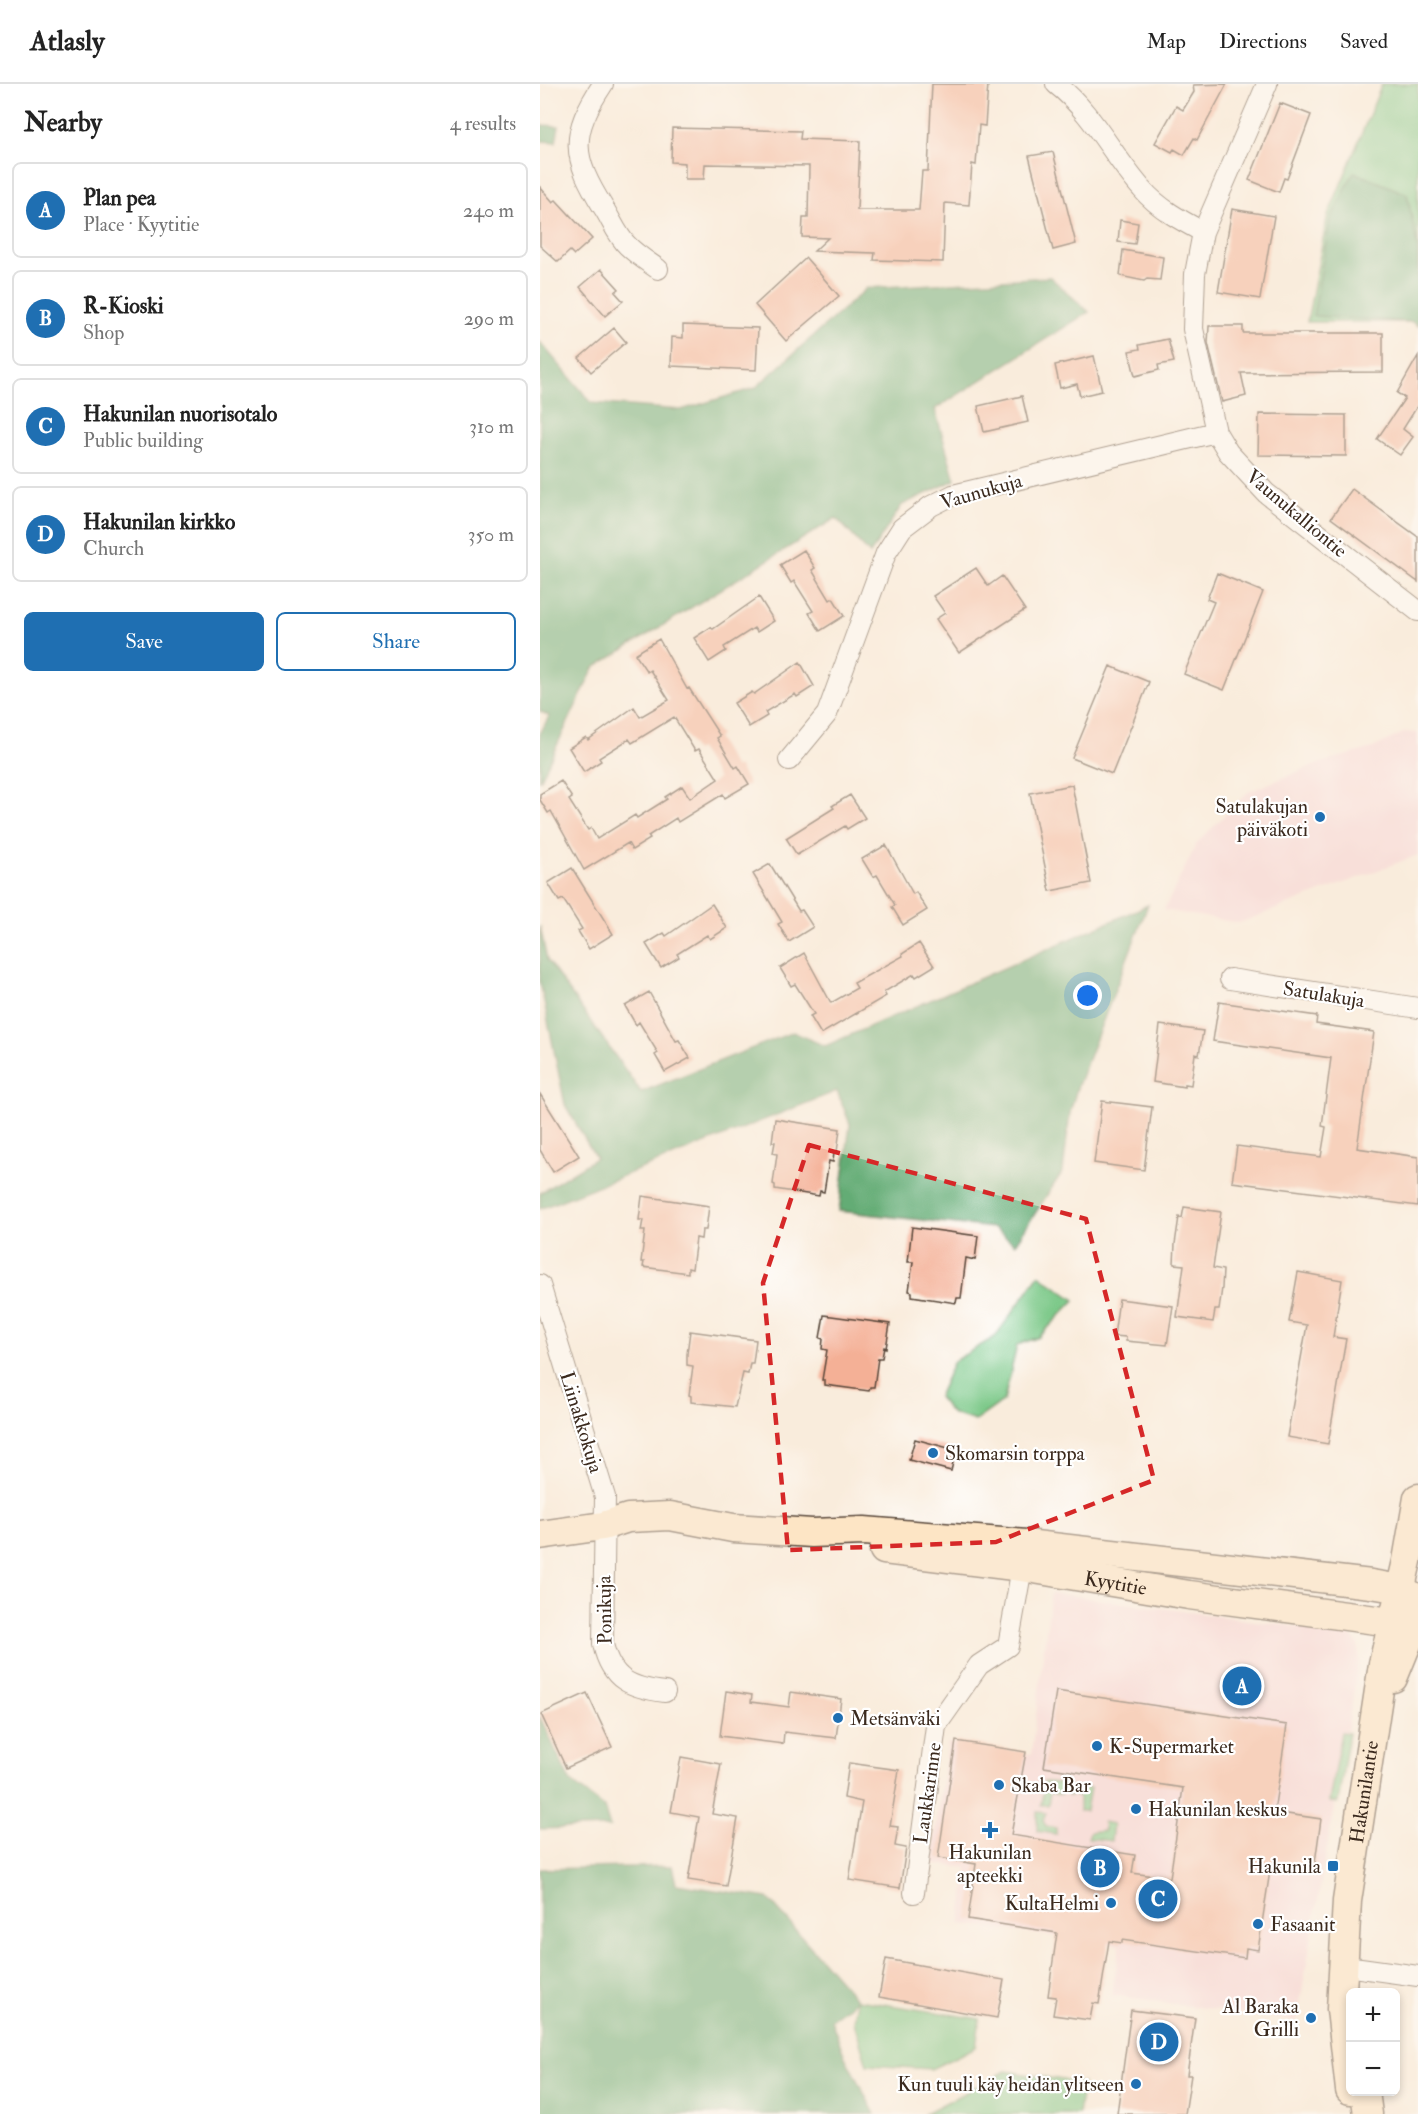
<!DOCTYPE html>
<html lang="en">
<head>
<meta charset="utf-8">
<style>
	body { margin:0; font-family:"IM FELL Double Pica",serif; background:#f2f2f2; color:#222 }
	.controls { position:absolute; right:18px; bottom:18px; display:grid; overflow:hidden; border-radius:9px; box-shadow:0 3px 9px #0003 }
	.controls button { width:54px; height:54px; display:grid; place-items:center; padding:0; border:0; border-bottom:2px solid #e0e0e0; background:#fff; color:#222; font:30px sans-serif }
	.you { position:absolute; left:548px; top:912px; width:21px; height:21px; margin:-15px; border:4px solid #fff; border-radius:50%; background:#1a73e8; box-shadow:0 0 0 9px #1a73e833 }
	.badge { display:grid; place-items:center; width:39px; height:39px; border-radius:50%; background:#1f6fb2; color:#fff; font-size:20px; font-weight:700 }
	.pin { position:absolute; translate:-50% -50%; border:3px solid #fff; box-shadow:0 2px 6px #0006 }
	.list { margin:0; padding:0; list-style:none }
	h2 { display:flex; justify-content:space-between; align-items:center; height:78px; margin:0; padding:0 24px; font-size:26px }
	h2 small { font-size:20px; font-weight:400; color:#767676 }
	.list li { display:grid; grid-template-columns:39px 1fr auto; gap:18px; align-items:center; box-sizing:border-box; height:96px; margin:0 12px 12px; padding:0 12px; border:2px solid #e0e0e0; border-radius:9px }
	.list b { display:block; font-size:22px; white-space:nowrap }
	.list p { margin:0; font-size:20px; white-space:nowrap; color:#767676 }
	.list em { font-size:20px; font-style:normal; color:#767676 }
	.actions { display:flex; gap:12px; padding:18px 24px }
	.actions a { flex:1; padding:14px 0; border:2px solid #1f6fb2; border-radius:9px; text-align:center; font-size:21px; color:#1f6fb2 }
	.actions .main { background:#1f6fb2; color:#fff }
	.map { position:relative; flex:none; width:878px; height:2030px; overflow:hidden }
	header { display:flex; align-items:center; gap:36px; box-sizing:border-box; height:84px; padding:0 30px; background:#fff; border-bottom:2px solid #e0e0e0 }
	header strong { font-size:28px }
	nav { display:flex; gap:33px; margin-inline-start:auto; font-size:21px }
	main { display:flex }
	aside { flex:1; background:#fff }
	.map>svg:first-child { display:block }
</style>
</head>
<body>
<header>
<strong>Atlasly</strong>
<nav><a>Map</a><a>Directions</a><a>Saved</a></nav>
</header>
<main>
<aside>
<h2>Nearby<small>4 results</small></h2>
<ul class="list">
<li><span class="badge">A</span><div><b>Plan pea</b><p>Place · Kyytitie</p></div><em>240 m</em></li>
<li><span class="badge">B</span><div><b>R-Kioski</b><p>Shop</p></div><em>290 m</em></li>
<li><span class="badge">C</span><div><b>Hakunilan nuorisotalo</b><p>Public building</p></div><em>310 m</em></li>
<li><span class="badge">D</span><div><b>Hakunilan kirkko</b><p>Church</p></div><em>350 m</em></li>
</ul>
<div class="actions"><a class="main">Save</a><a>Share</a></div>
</aside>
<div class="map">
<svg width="878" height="2030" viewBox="0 0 878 2030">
	<rect width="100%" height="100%" fill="#fff"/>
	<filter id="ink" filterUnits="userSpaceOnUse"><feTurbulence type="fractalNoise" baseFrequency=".0167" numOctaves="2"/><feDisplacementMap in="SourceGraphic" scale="12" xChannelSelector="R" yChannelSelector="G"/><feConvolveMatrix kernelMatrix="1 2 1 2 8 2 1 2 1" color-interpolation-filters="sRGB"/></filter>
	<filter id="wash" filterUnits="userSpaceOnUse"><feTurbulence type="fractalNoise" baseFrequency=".008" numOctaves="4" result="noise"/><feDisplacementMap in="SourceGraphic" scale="24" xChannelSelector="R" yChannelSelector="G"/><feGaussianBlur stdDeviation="1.35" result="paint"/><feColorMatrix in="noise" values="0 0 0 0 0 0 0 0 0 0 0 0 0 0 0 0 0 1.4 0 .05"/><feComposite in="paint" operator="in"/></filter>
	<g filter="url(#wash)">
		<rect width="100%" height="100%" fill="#f9ecdc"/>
		<path fill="#f7cfd5" d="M 865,648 L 878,649 L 878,771 L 699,839 L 624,826 L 657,759 L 708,708 L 780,679 L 833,664 Z
			M 511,1509 L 810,1550 L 818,1560 L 819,1577 L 757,1937 L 572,1911 L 580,1861 L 421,1840 L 427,1784 L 391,1779 L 408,1659 L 491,1671 Z"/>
		<path fill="#7ac887" stroke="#5a7952" stroke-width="1.5" d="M 842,0 L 878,0 L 878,242 L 872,238 L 767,238 L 787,134 Z
			M 499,1191 L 535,1216 L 499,1253 L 477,1261 L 464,1316 L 435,1337 L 411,1329 L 398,1313 L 414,1277 L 455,1253 Z
			M 801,1648 L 809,1649 L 798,1719 L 789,1718 Z
			M 504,1698 L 522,1699 L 521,1711 L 510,1709 L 508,1721 L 501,1721 Z
			M 530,1702 L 550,1704 L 546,1727 L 539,1727 L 539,1714 L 535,1711 L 528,1712 Z
			M 497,1728 L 506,1729 L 503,1737 L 506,1742 L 516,1744 L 516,1750 L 497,1747 Z
			M 563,1738 L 573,1740 L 571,1757 L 548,1754 L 550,1748 L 564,1746 Z
			M 317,1916 L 440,1935 L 436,1963 L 391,1985 L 327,1981 L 314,1938 Z
			M 466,1987 L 543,1999 L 538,2030 L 384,2030 Z"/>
		<path fill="#63ac74" stroke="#4f6b49" stroke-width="1.5" d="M 0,41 L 19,42 L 16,58 L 0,57 Z
			M 814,88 L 867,110 L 878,164 L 878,242 L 872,238 L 773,232 L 790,136 Z
			M 510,193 L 549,228 L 395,325 L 415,396 L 362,421 L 330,470 L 296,434 L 54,584 L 0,697 L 0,650 L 9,632 L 0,627 L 0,258 L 52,319 L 141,326 L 215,304 L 327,204 Z
			M 608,821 L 537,1004 L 530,1029 L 523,1087 L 475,1160 L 454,1144 L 299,1127 L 310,1040 L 297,1007 L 0,1125 L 0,1109 L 56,1074 L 25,1021 L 0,898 L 0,842 L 7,876 L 101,1008 L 253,948 L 285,962 Z
			M 0,1633 L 30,1697 L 64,1723 L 70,1743 L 0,1745 Z
			M 132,1782 L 136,1800 L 228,1814 L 317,1916 L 291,1936 L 305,1973 L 335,2030 L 0,2030 L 0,1785 Z"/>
		<g id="blocks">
			<path fill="#f4b096" d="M 392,0 L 448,0 L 445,42 L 439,41 L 436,81 L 432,80 L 429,121 L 405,119 L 403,178 L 334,176 L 335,169 L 274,167 L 288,154 L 262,153 L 263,134 L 268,134 L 269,82 L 165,80 L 164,95 L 145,95 L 145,79 L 131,78 L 132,44 L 261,47 L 260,55 L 320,57 L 317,126 L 379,126 L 382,87 L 388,87 Z
				M 687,0 L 657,56 L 654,54 L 644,71 L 634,65 L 632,68 L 615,59 L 636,22 L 643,26 L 654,8 L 653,1 Z
				M 740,19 L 771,31 L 747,95 L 744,94 L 739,108 L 709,96 Z
				M 513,68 L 536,160 L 513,166 L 489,72 Z
				M 0,103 L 13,118 L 16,116 L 52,155 L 34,171 L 30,167 L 18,178 L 0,162 Z
				M 692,125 L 734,132 L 720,215 L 678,208 Z
				M 580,136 L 598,139 L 595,160 L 578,158 Z
				M 583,166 L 623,173 L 620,196 L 607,195 L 604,197 L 580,192 Z
				M 266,174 L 299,212 L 246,257 L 215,221 Z
				M 61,185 L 79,205 L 75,208 L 83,217 L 65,232 L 40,203 Z
				M 143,241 L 218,244 L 216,286 L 131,282 L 132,253 L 143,254 Z
				M 669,242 L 703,242 L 703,249 L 843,249 L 843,288 L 701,289 L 706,312 L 682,318 L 668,259 Z
				M 74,244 L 86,258 L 51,288 L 39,274 Z
				M 628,255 L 634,278 L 618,281 L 619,286 L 595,292 L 589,267 L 600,265 L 599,261 Z
				M 554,272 L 562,307 L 540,312 L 537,300 L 520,304 L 515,281 Z
				M 878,272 L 878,321 L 863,345 L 873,353 L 860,371 L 837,355 L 865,314 L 857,309 Z
				M 482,312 L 488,338 L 444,348 L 438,322 Z
				M 719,330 L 806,331 L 806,372 L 718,371 Z
				M 812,405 L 878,453 L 878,498 L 791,434 Z
				M 264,466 L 275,484 L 272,486 L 290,516 L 293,514 L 304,532 L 280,547 L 269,529 L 273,527 L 254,497 L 251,499 L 240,481 Z
				M 436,484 L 448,502 L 462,492 L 485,526 L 419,569 L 396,535 L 405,529 L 393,512 Z
				M 677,489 L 723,508 L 684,606 L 644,590 L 674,518 L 667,515 Z
				M 219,513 L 234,537 L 217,548 L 214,544 L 184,563 L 186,567 L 169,578 L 154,554 L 171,543 L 173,545 Z
				M 119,555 L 147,605 L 149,604 L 180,652 L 177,654 L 195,684 L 198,682 L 209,700 L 185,714 L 183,710 L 138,738 L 136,734 L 108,752 L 110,755 L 92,766 L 88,759 L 44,786 L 11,727 L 8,729 L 0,716 L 0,710 L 21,697 L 32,714 L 29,716 L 48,746 L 51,744 L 57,755 L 95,731 L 97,734 L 127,715 L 125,713 L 142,702 L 150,714 L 178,695 L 159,665 L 155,667 L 134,633 L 92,659 L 89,655 L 59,674 L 61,677 L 44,688 L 29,664 L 46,653 L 48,656 L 94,623 L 100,633 L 129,616 L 110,586 L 107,588 L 95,570 Z
				M 260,578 L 274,602 L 257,613 L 255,610 L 225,628 L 227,632 L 209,643 L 194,619 L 212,608 L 214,610 Z
				M 570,582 L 609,598 L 572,690 L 532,674 Z
				M 532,701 L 551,799 L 510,807 L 490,709 Z
				M 310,711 L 325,734 L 307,745 L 305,742 L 257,771 L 246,754 L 294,724 L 292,722 Z
				M 346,761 L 373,810 L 376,808 L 387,826 L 363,841 L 352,823 L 355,821 L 337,791 L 333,793 L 322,775 Z
				M 230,780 L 259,827 L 262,826 L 273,843 L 249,858 L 238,840 L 242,838 L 213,790 Z
				M 32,784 L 73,850 L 49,865 L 38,847 L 42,845 L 23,815 L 19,817 L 8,799 Z
				M 172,820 L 187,844 L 170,855 L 167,851 L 137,870 L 139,873 L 121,884 L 106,860 L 124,849 L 126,852 Z
				M 379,859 L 394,882 L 376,893 L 374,890 L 344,908 L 346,912 L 281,950 L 270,932 L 274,930 L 255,900 L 251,902 L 240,884 L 264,869 L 291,919 L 317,904 L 314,899 L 363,872 L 362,870 Z
				M 109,908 L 136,957 L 139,956 L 150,974 L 125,988 L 115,971 L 118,969 L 99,938 L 96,941 L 85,922 Z
				M 679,918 L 777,932 L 776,940 L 834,948 L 817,1064 L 878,1073 L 878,1122 L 692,1098 L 697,1062 L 781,1073 L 786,1043 L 782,1042 L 791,974 L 673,957 Z
				M 620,941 L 663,947 L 659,971 L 655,970 L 651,1001 L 645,1000 L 645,1003 L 613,998 Z
				M 0,1010 L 39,1072 L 13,1088 L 0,1066 Z
				M 562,1017 L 612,1023 L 604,1086 L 554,1079 Z
				M 235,1035 L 300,1045 L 297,1068 L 294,1068 L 293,1078 L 289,1077 L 284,1108 L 280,1107 L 279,1112 L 235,1105 L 235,1101 L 233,1100 L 237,1070 L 233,1069 L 235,1058 L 232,1058 Z
				M 102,1112 L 169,1122 L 166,1146 L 162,1146 L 161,1155 L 156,1154 L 152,1185 L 148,1184 L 148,1189 L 103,1183 L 104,1178 L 101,1178 L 105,1147 L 101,1147 L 103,1136 L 99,1136 Z
				M 644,1123 L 681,1128 L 673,1184 L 683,1186 L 682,1204 L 679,1226 L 675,1226 L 673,1238 L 637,1233 L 644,1181 L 634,1180 L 635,1160 L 639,1133 L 642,1134 Z
				M 372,1143 L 438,1152 L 435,1176 L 426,1174 L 421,1214 L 417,1214 L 416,1219 L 372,1212 L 372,1208 L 369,1207 L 373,1178 L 368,1178 Z
				M 758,1188 L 802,1196 L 793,1253 L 806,1255 L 788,1360 L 747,1353 L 767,1241 L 749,1238 Z
				M 579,1215 L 633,1222 L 627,1261 L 586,1257 L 586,1253 L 574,1252 Z
				M 284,1231 L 350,1240 L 346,1264 L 344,1263 L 342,1274 L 338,1274 L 334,1303 L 330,1303 L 329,1307 L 285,1301 L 285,1296 L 282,1296 L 287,1266 L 282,1265 L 283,1255 L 280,1254 Z
				M 150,1247 L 216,1256 L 213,1279 L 210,1279 L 208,1290 L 203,1289 L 195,1323 L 151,1318 L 151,1312 L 149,1311 L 153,1282 L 147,1281 L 147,1270 Z
				M 375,1355 L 416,1366 L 411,1387 L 369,1376 Z
				M 186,1607 L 212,1611 L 211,1618 L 249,1623 L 251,1608 L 301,1615 L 296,1654 L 244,1648 L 243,1660 L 180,1652 Z
				M 516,1607 L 747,1641 L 734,1728 L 781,1735 L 774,1786 L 731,1780 L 718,1866 L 706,1864 L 705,1874 L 582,1856 L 582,1859 L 569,1857 L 559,1920 L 553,1919 L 550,1936 L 513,1931 L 516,1913 L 508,1912 L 517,1849 L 428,1835 L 436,1780 L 398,1774 L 416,1657 L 486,1668 L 471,1751 L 595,1771 L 592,1789 L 630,1794 L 643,1704 L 504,1683 Z
				M 47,1609 L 72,1663 L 26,1684 L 1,1630 Z
				M 141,1673 L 181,1680 L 172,1730 L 198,1734 L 186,1802 L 148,1796 L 159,1733 L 131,1728 Z
				M 309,1679 L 359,1686 L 350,1742 L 358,1743 L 355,1762 L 366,1764 L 360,1804 L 309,1796 L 322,1718 L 304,1714 Z
				M 346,1875 L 464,1896 L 457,1934 L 339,1913 Z
				M 591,1926 L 655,1934 L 647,1991 L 651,1991 L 645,2030 L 577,2030 Z"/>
		</g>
	</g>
	<g filter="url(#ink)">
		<use href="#blocks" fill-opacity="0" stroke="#58473a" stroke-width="1.5"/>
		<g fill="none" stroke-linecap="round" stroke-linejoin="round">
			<defs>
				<path id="minor" d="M 63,0 C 29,51 32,73 63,123 C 71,135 78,153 88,162 C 97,171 108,178 118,185
					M 516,0 C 553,29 572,71 602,105 C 618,124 642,137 663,148
					M 727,0 L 663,148 L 655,190 L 653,245 L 676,348 L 688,368 L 726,409 L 878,527
					M 249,676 L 287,630 L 346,469 L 362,444 L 391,422 L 413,411 L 676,348
					M 690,895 L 878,924
					M 0,1201 L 65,1413 L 63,1560 C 71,1596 91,1604 125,1608
					M 374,1809 L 396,1642 L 439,1581 L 468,1562 L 484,1472
					M 806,1882 L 878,1892"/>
				<g id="secondary">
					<path d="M 0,1451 L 63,1442 L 88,1434 L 130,1432 L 193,1444 L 272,1449 L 324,1447 L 486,1460 L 831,1500 L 861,1505 L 878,1515"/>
					<path id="s1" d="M 344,1466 L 482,1483 L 649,1511 L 851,1538 L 878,1522"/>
					<path d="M 853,1594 L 878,1533"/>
					<path id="s2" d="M 810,2006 L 801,1925 L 807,1817 L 843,1580 L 867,1477 L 878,1414"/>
					<path d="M 825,2008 L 828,2030"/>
				</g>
			</defs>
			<use href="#minor" stroke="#58473a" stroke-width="22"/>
			<use href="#secondary" stroke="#58473a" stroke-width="31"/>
			<use href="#minor" stroke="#fff" stroke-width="20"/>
			<use href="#secondary" stroke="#fde5c5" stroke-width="28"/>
		</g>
	</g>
	<path d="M0 0H878V2030H0ZM 269,1061 L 546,1135 L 614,1396 L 456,1458 L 248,1466 L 223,1199 Z" fill="#f9ecdc" fill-opacity=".55" fill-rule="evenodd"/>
	<path fill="none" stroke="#d62828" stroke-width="4.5" stroke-dasharray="12 8" stroke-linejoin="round" d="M 269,1061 L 546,1135 L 614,1396 L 456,1458 L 248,1466 L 223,1199 Z"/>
	<g fill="#1f6fb2" stroke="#fff" stroke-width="2">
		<circle cx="780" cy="733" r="6"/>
		<circle cx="393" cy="1369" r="6"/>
		<circle cx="298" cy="1634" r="6"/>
		<circle cx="557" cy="1662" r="6"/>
		<circle cx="459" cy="1701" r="6"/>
		<circle cx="596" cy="1725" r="6"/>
		<path d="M447 1737h6v6h6v6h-6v6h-6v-6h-6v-6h6z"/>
		<rect x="787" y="1776" width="12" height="12" rx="3"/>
		<circle cx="571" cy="1819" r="6"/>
		<circle cx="718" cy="1840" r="6"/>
		<circle cx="771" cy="1934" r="6"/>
		<circle cx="596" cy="2000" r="6"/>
	</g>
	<g text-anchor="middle" stroke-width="4.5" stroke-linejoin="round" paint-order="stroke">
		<g font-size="20" fill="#3b2a1e" stroke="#fff">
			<text transform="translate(441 407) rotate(-16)" y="7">Vaunukuja</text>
			<text transform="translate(757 429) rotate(40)" y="7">Vaunukalliontie</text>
			<text transform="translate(784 910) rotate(9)" y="7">Satulakuja</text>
			<text transform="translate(42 1338) rotate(73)" y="7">Liinakkokuja</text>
			<text dy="7" stroke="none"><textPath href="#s1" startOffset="234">Kyytitie</textPath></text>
			<text transform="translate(64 1526) rotate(-91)" y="7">Ponikuja</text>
			<text dy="7" stroke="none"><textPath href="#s2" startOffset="300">Hakunilantie</textPath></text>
			<text transform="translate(387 1709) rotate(-82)" y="7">Laukkarinne</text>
		</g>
		<g font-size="20" fill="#3b2a1e" stroke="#fff" text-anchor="start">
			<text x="768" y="729" text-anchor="end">Satulakujan<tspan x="768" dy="23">päiväkoti</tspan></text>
			<text x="405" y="1376">Skomarsin torppa</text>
			<text x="310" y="1641">Metsänväki</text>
			<text x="569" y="1669">K-Supermarket</text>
			<text x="471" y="1708">Skaba Bar</text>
			<text x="608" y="1732">Hakunilan keskus</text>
			<text x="450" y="1775" text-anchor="middle">Hakunilan<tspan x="450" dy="23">apteekki</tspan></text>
			<text x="781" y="1789" text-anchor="end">Hakunila</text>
			<text x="559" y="1826" text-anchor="end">KultaHelmi</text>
			<text x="730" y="1847">Fasaanit</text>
			<text x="759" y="1929" text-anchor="end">Al Baraka<tspan x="759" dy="23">Grilli</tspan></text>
			<text x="584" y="2007" text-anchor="end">Kun tuuli käy heidän ylitseen</text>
		</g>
	</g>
</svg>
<div class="controls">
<button>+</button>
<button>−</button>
</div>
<div class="you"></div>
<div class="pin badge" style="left:702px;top:1602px">A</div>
<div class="pin badge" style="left:560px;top:1784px">B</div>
<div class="pin badge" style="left:618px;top:1815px">C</div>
<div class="pin badge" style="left:619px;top:1958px">D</div>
</div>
</main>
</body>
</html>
